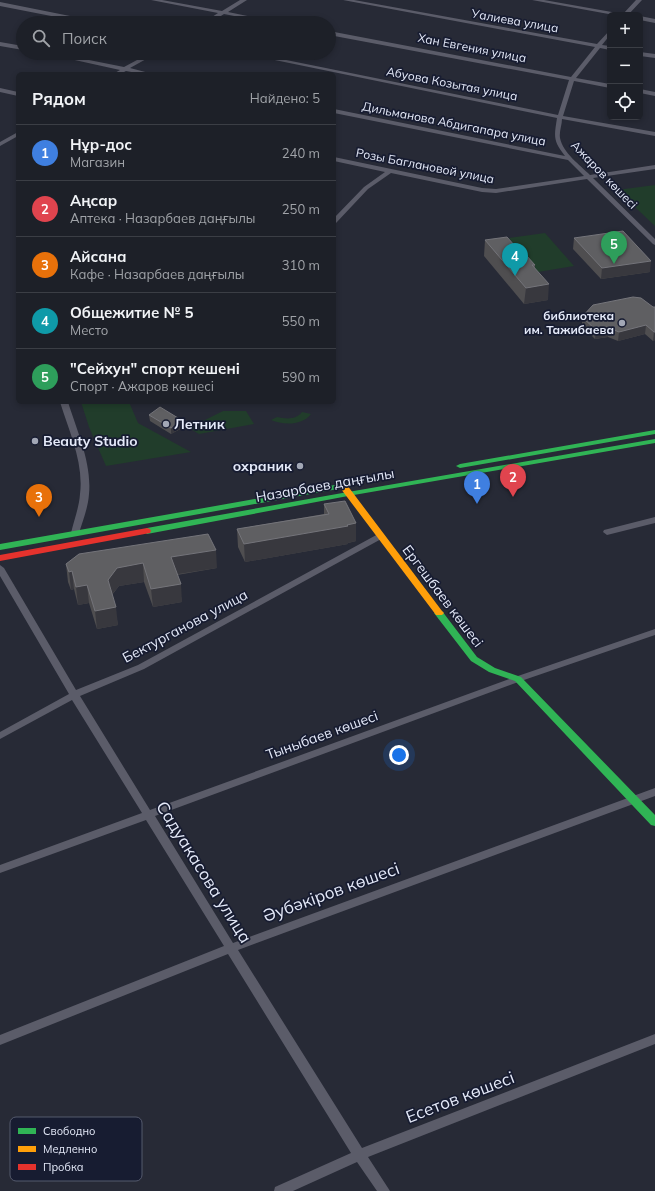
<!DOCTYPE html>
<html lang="ru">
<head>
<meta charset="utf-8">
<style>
	body { margin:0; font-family:Mulish,sans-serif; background:#2a2d34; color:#f1f3f6 }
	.controls { position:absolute; right:12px; top:12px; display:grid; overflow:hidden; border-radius:6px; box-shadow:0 2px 6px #0003 }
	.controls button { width:36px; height:36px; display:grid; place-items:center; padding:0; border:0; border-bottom:1px solid #3b3e45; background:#1d2028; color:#f1f3f6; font:20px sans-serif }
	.you { position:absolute; left:399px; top:755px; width:14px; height:14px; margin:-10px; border:3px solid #fff; border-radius:50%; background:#1a73e8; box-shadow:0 0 0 6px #1a73e833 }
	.badge { display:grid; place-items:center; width:26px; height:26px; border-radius:50%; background:#b45309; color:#fff; font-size:13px; font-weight:700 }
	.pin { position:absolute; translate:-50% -33px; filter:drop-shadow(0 1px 2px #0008) }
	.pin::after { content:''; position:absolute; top:21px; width:14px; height:12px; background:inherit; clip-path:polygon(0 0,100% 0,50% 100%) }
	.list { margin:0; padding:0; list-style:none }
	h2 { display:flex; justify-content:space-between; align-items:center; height:52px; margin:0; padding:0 16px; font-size:17px }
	h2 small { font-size:13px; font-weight:400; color:#a0a3a8 }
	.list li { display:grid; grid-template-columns:26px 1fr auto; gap:12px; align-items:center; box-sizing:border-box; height:56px; padding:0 16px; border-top:1px solid #3b3e45 }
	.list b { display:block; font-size:15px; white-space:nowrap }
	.list p { margin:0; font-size:13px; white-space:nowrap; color:#a0a3a8 }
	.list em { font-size:13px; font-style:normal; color:#a0a3a8 }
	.icon { flex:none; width:22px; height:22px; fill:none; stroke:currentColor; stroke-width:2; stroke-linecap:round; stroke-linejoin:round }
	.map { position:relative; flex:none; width:655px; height:1191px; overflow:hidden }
	.search { position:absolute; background:#1d2028; box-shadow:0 2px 6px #0003; left:16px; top:16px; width:320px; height:44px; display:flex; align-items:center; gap:10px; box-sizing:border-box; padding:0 14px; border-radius:22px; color:#a0a3a8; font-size:15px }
	.panel { position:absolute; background:#1d2028; box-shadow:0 2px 6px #0003; left:16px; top:72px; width:320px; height:332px; border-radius:6px }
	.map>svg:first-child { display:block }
</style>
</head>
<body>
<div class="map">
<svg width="655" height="1191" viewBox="0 0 655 1191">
	<rect width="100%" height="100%" fill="#272a36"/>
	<path fill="#213d2b" d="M 655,185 L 655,226 L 617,190 Z
		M 545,233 L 574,266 L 538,272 L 509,238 Z
		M 81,402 L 129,402 L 138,423 L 191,452 L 106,466 L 89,427 Z
		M 223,411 L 246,411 L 254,424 L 199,434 L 189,428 Z
		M 302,412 L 311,414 C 302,426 283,425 271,420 L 277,417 C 286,419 296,420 302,412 Z"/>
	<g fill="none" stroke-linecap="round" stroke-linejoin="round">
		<path fill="#5b5c69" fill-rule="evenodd" d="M 151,0 L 162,0 L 222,11 L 240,0 L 247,0 L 228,12 L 281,23 L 270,23 L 224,14 L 210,23 L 203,23 L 218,13 Z
			M 343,0 L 354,0 L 597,44 L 610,30 L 610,35 L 602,45 L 610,46 L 610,50 L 600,48 L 576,78 L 610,84 L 610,88 L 574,81 L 563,116 L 655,132 L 655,136 L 562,119 C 562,125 559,132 560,138 C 563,153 580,165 590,175 L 655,165 L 655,169 L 593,178 L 655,239 L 655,245 L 653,244 L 587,179 L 496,193 L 482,192 L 391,173 L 368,189 L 336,223 L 334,224 L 334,218 L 364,187 L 385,172 L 334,161 L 334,157 L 482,188 L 496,189 L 584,176 L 568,160 L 334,113 L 334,109 L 565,156 C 553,141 554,137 557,118 L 241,53 L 252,53 L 558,115 L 569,80 L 329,35 L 329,31 L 571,77 L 595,47 Z
			M 532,0 L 544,0 L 623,14 L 636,0 L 642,0 L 628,15 L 614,15 Z
			M 0,2 L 95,21 L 98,23 L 87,23 L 0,6 Z
			M 640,16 L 655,19 L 655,23 L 640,20 Z
			M 0,42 L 23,46 L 23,50 L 0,46 Z
			M 640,52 L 655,54 L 655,58 L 640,56 Z
			M 43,53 L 54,53 L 124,67 L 150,53 L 157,53 L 130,68 L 153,74 L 142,74 L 126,71 L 120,74 L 113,74 L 120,70 Z
			M 0,88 L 18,92 L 18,96 L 0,92 Z
			M 640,89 L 655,92 L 655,96 L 640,93 Z
			M 18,132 L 18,136 L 0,146 L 0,142 Z
			M 60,402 L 68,402 C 77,431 92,463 89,494 C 88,508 83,520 79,533 L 75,536 L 71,533 C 74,520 79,508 80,494 C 84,463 69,431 60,402 Z
			M 655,517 L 655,523 L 607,535 L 603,532 L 604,530 Z
			M 380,533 L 384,536 L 383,538 L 144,669 L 80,696 L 150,810 L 515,677 L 655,629 L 655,635 L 521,681 L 155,816 L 233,943 L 655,788 L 655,796 L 238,950 L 362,1148 L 655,1034 L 655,1044 L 368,1157 L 390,1191 L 377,1191 L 357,1162 L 293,1191 L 274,1191 L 275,1187 L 351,1153 L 228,954 L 0,1045 L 0,1035 L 224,946 L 146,820 L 0,873 L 0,865 L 142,813 L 72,700 L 0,739 L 0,732 L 69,694 L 0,576 L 0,565 L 4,568 L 76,690 L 138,665 Z"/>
		<path fill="#30b455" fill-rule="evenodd" d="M 655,430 L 655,434 L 460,468 L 456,466 L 460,464 Z
			M 655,439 L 655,443 L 348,496 L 147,534 L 143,531 L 147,528 L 348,492 Z
			M 346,483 L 350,485 L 349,487 L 0,550 L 0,544 Z
			M 439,610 L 442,611 L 477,657 L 495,668 L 521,677 L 655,815 L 655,826 L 651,825 L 515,681 L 489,672 L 471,661 L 434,613 Z"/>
		<path fill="#ff9f0a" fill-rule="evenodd" d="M 341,485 L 347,485 L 442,611 L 444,613 L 442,615 L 436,615 L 341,489 L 340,487 Z"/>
		<path fill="#e5322d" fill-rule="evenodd" d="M 147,528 L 150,529 L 151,531 L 150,533 L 0,561 L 0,555 Z"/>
	</g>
	<path fill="#4f4e50" d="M 574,238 L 650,272 L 601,279 L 573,249 Z
		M 485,240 L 523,255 L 535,265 L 535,268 L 548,300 L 524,304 L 484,256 Z
		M 653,307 L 655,340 L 653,341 L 645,334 L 618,341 L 608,337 L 595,339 L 582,326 L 582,317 Z
		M 149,415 L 184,427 L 171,434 L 150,421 Z
		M 324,504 L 356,523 L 356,541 L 348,543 L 348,544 L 245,562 L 238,547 L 237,529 L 324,514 Z
		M 79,554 L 217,568 L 177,575 L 182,602 L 153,607 L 144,582 L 119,586 L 112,595 L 118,625 L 97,629 L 89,603 L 78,605 L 74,589 L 71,590 L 68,582 L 66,564 Z"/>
	<path fill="#38383e" d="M 651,261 L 650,272 L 601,279 L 602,268 Z
		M 549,284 L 548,300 L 524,304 L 526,288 Z
		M 646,325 L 645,334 L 618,341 L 619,332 Z
		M 609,328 L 608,337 L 595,339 L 596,330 Z
		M 654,332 L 655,332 L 655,340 L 653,341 Z
		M 183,421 L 184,427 L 171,434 L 171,428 Z
		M 356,523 L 356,541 L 348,543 L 348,544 L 245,562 L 244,544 Z
		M 216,550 L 217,568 L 172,575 L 171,557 Z
		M 143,563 L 144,582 L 119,586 L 109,598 L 108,580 L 117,568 Z
		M 72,571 L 74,589 L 71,590 L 69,572 Z
		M 181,584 L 182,602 L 153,607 L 151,589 Z
		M 87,585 L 89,603 L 78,605 L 76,587 Z
		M 116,607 L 118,625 L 97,629 L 95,611 Z"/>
	<path fill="#5f5f62" stroke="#74747a" d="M 623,231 L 651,261 L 602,268 L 574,238 Z
		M 507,237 L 523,255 L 526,255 L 535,265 L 532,265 L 549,284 L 526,288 L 485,240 Z
		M 633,297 L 641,298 L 653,307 L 655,307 L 655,332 L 654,332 L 646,325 L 619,332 L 609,328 L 596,330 L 582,317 L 593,305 Z
		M 160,407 L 183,421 L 171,428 L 149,415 Z
		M 345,501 L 356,523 L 347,525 L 348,526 L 244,544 L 237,529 L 329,514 L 324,504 Z
		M 208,534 L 216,550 L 171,557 L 181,584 L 151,589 L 143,563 L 117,568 L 108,580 L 116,607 L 95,611 L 87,585 L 76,587 L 72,571 L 69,572 L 66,564 L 79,554 Z"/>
	<g fill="#a2a7b5" stroke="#171c31" stroke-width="1.5">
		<circle cx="622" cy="323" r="4"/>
		<circle cx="166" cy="424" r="4"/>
		<circle cx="35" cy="441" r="4"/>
		<circle cx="300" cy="466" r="4"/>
	</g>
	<g text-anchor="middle" stroke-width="3.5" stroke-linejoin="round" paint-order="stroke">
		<g font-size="12" fill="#e5eaf9" stroke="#171c31">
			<text transform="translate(515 21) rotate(10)" y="4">Уалиева улица</text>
			<text transform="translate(472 48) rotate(11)" y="4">Хан Евгения улица</text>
			<text transform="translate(452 84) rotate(11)" y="4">Абуова Козытая улица</text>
			<text transform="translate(454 124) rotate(11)" y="4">Дильманова Абдигапара улица</text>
			<text transform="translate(425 166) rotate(11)" y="4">Розы Баглановой улица</text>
			<text transform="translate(604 175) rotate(46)" y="4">Ажаров көшесі</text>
		</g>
		<g font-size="12" font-weight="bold" fill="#e5eaf9" stroke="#171c31" text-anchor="end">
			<text x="614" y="320">библиотека<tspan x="614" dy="14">им. Тажибаева</tspan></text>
		</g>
		<g font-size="14" font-weight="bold" fill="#e5eaf9" stroke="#171c31" text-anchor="start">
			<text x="174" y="429">Летник</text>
			<text x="43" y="446">Beauty Studio</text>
			<text x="292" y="471" text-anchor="end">охраник</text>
		</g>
		<g font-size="14" fill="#e5eaf9" stroke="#171c31">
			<text transform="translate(325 485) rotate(-10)" y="5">Назарбаев даңғылы</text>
			<text transform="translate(443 596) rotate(53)" y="5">Ергешбаев көшесі</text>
			<text transform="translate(185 626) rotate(-28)" y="5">Бектурганова улица</text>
			<text transform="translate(322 735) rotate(-20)" y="5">Тыныбаев көшесі</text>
		</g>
		<g font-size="17" fill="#e5eaf9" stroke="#171c31">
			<text transform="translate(204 872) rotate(58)" y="6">Садуакасова улица</text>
			<text transform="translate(331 892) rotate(-20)" y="6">Әубәкіров көшесі</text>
			<text transform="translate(460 1097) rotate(-21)" y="6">Есетов көшесі</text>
		</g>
	</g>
	<rect x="10" y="1117" width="132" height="64" rx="6" fill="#171c31" stroke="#555a6d" stroke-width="1"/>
	<rect x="18" y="1128" width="18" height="6" fill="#30b455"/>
	<rect x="18" y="1146" width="18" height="6" fill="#ff9f0a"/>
	<rect x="18" y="1164" width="18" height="6" fill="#e5322d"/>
	<g font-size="11" fill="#e5eaf9">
		<text x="43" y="1135">Свободно</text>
		<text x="43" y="1153">Медленно</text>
		<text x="43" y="1171">Пробка</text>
	</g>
</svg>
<div class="controls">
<button>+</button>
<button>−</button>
<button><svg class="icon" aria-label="locate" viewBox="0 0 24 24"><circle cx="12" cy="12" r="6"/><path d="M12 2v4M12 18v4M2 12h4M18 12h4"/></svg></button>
</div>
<div class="you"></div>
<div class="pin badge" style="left:477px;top:504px;background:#3f7fe0">1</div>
<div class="pin badge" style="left:513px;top:497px;background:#e0444e">2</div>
<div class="pin badge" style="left:39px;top:517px;background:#e8710a">3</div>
<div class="pin badge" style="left:515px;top:276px;background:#0f9aa8">4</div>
<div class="pin badge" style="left:614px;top:264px;background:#2e9e5b">5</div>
<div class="search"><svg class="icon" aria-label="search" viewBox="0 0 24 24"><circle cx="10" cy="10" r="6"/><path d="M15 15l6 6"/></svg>Поиск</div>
<section class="panel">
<h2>Рядом<small>Найдено: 5</small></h2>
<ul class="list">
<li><span class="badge" style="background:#3f7fe0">1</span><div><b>Нұр-дос</b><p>Магазин</p></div><em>240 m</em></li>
<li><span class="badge" style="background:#e0444e">2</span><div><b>Аңсар</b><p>Аптека · Назарбаев даңғылы</p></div><em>250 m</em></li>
<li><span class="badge" style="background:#e8710a">3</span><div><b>Айсана</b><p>Кафе · Назарбаев даңғылы</p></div><em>310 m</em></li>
<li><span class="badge" style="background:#0f9aa8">4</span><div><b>Общежитие № 5</b><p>Место</p></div><em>550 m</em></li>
<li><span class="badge" style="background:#2e9e5b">5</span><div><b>&quot;Сейхун&quot; спорт кешені</b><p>Спорт · Ажаров көшесі</p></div><em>590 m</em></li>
</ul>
</section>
</div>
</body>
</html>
